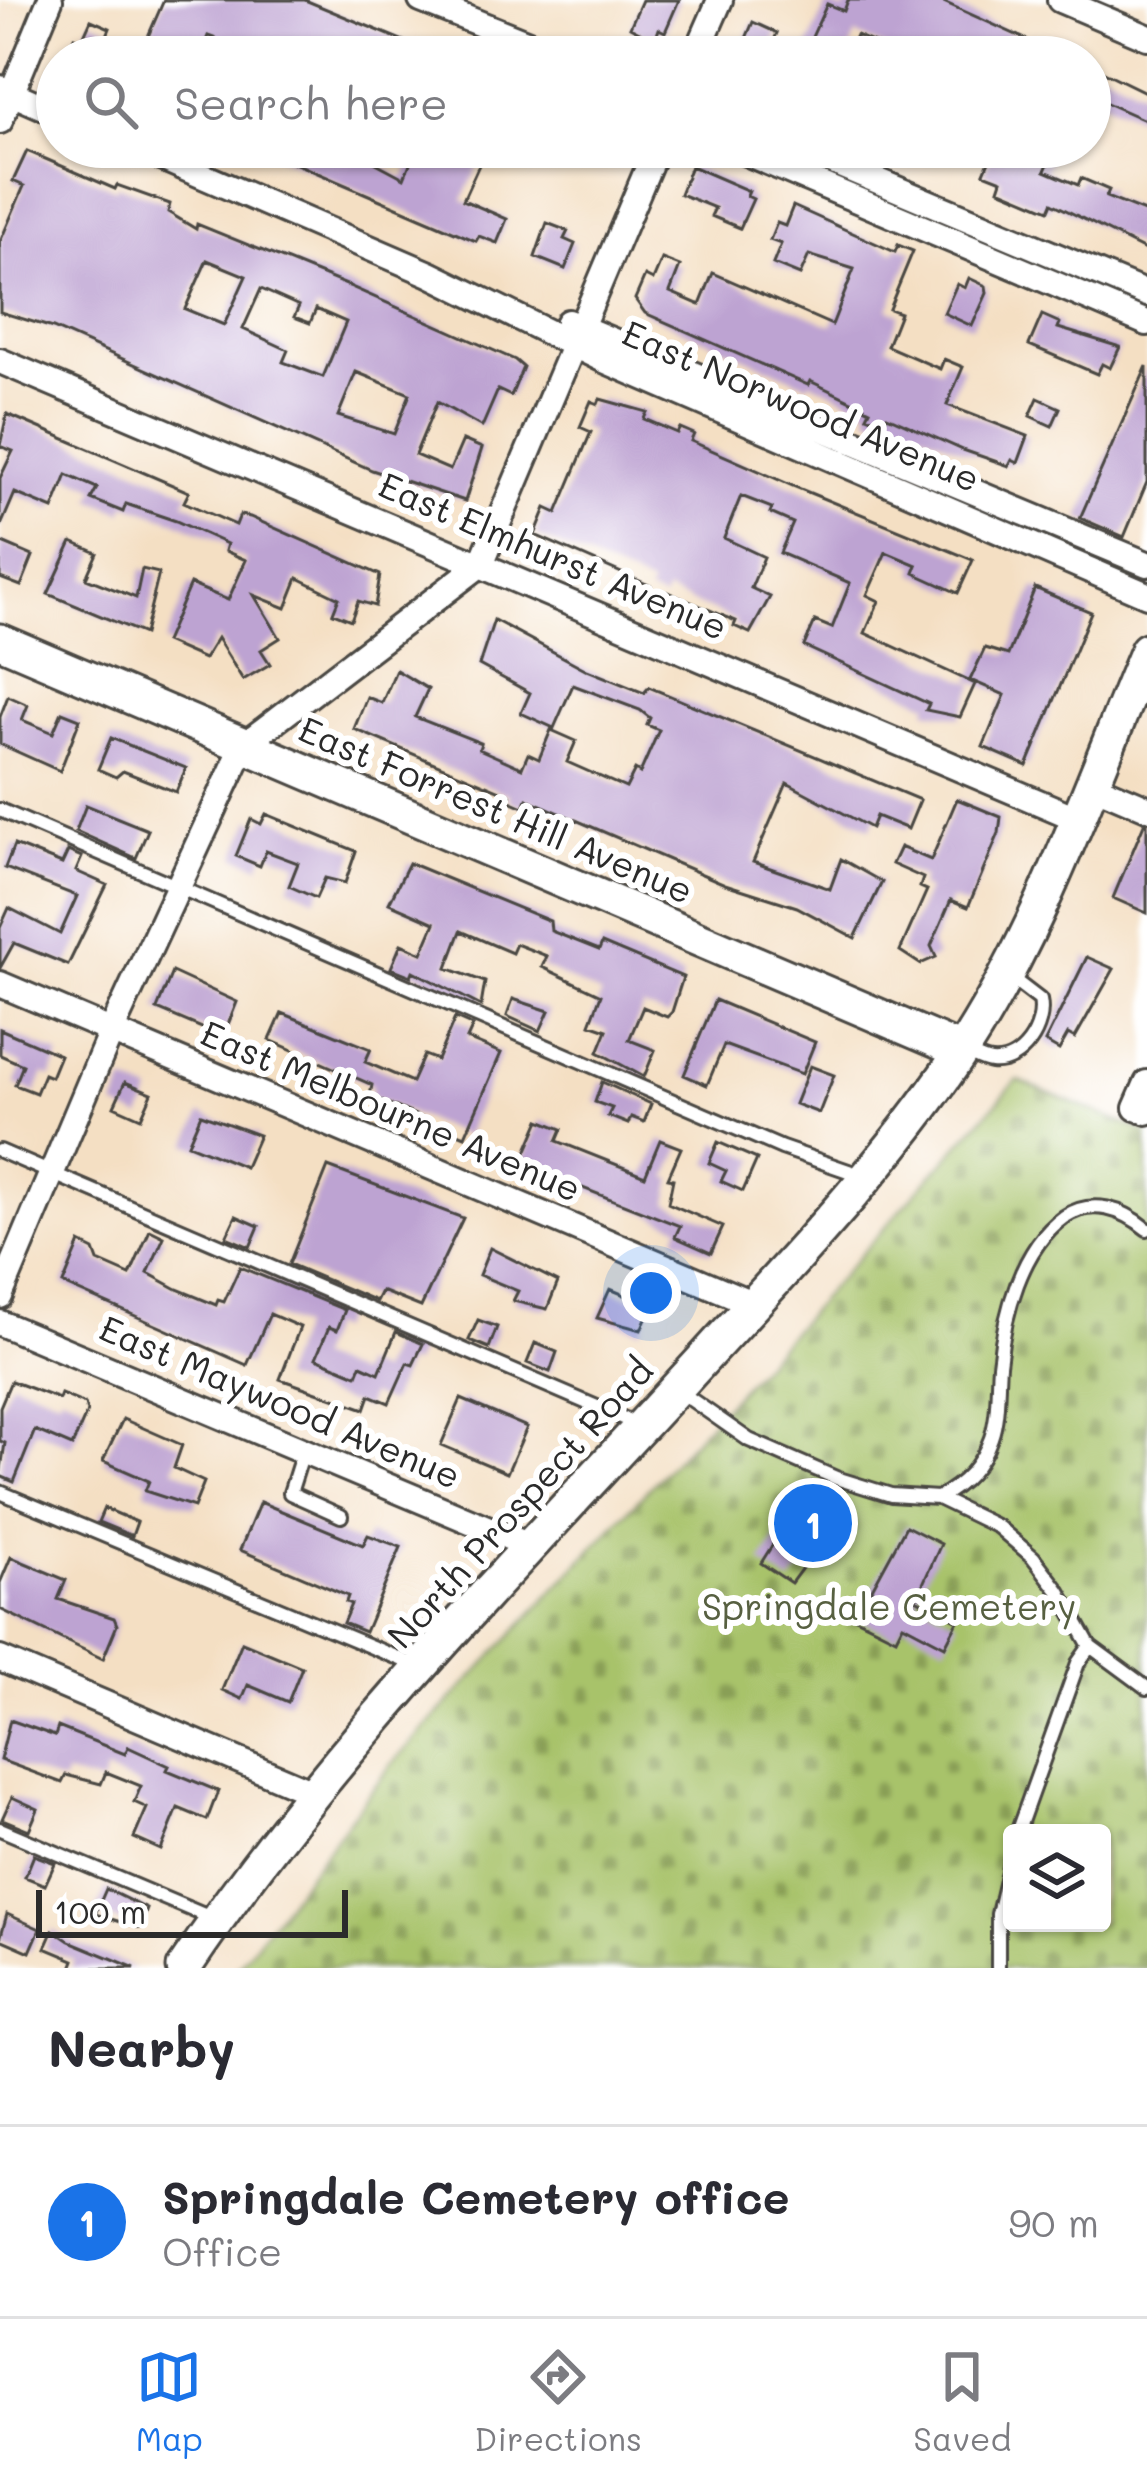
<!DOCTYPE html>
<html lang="en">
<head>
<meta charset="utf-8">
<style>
	body { margin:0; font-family:Mali,sans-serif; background:#f7f7f7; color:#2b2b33 }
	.controls { position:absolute; right:36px; bottom:36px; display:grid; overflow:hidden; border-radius:12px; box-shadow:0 3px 9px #0004 }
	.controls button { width:108px; height:108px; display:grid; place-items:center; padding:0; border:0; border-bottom:3px solid #e1e1e2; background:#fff; color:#2b2b33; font:60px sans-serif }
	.scale { position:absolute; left:36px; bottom:30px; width:312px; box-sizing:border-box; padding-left:12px; border:6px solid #2b2b2b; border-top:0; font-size:33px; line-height:42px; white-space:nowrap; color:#2b2b2b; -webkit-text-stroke:9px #fff; paint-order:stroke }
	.you { position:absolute; left:651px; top:1293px; width:42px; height:42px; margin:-30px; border:9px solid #fff; border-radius:50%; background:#1a73e8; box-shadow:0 0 0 18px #1a73e833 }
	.badge { display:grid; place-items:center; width:78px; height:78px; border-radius:50%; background:#1a73e8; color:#fff; font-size:39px; font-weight:700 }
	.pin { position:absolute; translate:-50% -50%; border:6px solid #fff; box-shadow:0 3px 12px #0006 }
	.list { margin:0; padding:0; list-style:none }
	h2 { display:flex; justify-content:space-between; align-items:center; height:156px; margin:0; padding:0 48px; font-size:51px }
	h2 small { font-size:39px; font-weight:400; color:#7c7c81 }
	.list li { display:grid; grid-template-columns:78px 1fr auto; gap:36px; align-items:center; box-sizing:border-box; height:192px; padding:0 48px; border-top:3px solid #e1e1e2 }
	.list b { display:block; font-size:45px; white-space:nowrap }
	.list p { margin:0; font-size:39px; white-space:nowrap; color:#7c7c81 }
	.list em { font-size:39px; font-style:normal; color:#7c7c81 }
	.icon { flex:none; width:66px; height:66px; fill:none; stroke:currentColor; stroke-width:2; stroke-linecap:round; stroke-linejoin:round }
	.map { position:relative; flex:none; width:1147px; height:1968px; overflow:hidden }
	.search { position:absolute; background:#fff; box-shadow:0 3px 9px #0004; left:36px; right:36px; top:36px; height:132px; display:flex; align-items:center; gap:30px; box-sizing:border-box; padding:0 42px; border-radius:66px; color:#7c7c81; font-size:45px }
	.sheet { height:348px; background:#fff }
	nav { display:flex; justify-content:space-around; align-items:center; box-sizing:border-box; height:168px; border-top:3px solid #e1e1e2; background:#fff; font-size:33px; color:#7c7c81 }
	nav a { display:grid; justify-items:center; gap:6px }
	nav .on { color:#1a73e8 }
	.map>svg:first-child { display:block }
</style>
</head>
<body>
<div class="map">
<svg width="1147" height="1968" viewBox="0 0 1147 1968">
	<defs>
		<pattern id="cemetery-stones" width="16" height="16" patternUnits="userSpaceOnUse" patternTransform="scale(3)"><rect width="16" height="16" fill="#a8c36a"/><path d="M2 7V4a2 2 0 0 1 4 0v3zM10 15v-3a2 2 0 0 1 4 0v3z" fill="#899f57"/></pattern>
	</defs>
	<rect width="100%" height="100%" fill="#fff"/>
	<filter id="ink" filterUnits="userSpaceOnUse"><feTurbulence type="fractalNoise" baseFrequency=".00833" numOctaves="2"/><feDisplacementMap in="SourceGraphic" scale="24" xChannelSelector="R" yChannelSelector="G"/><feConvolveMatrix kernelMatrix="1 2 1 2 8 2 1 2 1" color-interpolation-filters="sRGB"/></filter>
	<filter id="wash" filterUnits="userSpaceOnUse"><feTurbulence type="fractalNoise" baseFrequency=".004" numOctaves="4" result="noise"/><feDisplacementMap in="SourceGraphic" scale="48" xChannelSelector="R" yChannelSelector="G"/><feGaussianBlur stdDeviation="2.7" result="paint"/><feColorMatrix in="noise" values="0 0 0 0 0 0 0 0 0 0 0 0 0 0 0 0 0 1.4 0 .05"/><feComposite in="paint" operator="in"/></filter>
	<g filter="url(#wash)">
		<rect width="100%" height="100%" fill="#f4dfc3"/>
		<path fill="url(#cemetery-stones)" stroke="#6a774a" stroke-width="3" fill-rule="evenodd" d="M 1017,1080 L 1147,1133 L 1147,1968 L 237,1968 L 391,1765 L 714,1418 ZM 1012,1833 L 1102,1833 L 1102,1923 L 1012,1923 Z"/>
		<g id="blocks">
			<path fill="#bda3d2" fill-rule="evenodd" d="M 164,0 L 305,0 L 442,57 L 265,57 L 208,36 L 199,57 L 139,57 Z
				M 642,0 L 679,0 L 665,32 L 659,29 L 655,40 L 630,27 Z
				M 848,0 L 939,0 L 1065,57 L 1006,57 L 962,45 L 957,57 L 907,57 L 856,35 L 846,57 L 803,57 L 827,4 L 844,11 Z
				M 91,20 L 110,28 L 104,43 L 137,57 L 65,57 L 74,37 L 82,40 Z
				M 753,22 L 777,33 L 772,45 L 800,57 L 738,57 Z
				M 1100,70 L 1147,93 L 1147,121 L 1091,96 Z
				M 257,147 L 346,147 L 404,178 L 417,147 L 487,147 L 463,200 L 507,219 L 497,243 L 479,236 L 476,241 Z
				M 995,147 L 1026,159 L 1031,147 L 1055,147 L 1045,171 L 1078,185 L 1081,178 L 1109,190 L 1106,197 L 1147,213 L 1147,251 L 1052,203 L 1049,210 L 999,189 L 1002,180 L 984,173 Z
				M 27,151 L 115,189 L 117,185 L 170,204 L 168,212 L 196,229 L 197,224 L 349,286 L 515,360 L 523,367 L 511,396 L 498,390 L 482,427 L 437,402 L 415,455 L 450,470 L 463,440 L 482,448 L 465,501 L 372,470 L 53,328 L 0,312 L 0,242 L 24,186 L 13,181 ZM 207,260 L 246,276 L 224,325 L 185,309 ZM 261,289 L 299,306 L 294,317 L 310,323 L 316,309 L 346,322 L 323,377 L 283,362 L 288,350 L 243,329 ZM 356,372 L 410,394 L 394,434 L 338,416 Z
				M 691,166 L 749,191 L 747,196 L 753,199 L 740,228 L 711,216 L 715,208 L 680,194 Z
				M 793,206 L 895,252 L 898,245 L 913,251 L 889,309 L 900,313 L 887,346 L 940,369 L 944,359 L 963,367 L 947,405 L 1028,436 L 1018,463 L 1012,460 L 1009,466 L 963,450 L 887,416 L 884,423 L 867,416 L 870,410 L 810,381 L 808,385 L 645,313 L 635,299 L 645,276 L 653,280 L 662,259 L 680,266 L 670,292 L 700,305 L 713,273 L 832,325 L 854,269 L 809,255 L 800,275 L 773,264 L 781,244 L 770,240 L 777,223 L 785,226 Z
				M 547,223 L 568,231 L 564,239 L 575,244 L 565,269 L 535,257 Z
				M 969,278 L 986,286 L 987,293 L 972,326 L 944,313 L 957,284 L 965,288 Z
				M 1042,315 L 1060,323 L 1058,328 L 1120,347 L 1110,368 L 1102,364 L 1097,374 L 1029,345 Z
				M 1147,366 L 1147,482 L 1124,537 L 1080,518 Z
				M 1038,398 L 1060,408 L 1052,426 L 1030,416 Z
				M 600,399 L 647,412 L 644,419 L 677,433 L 680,428 L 694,434 L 691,441 L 793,486 L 973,560 L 958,593 L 914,573 L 917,565 L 886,552 L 867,595 L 879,601 L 865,633 L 975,684 L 960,717 L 926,710 L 929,704 L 804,646 L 815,621 L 832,628 L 850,583 L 780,553 L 793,523 L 770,513 L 772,508 L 741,496 L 724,538 L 764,557 L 751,588 L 770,597 L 750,633 L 734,626 L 736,621 L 667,592 L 663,599 L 648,592 L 651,586 L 535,535 L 546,508 L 557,513 L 591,432 L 580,427 L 591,401 L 598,404 Z
				M 7,414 L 189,492 L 184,502 L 236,525 L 240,515 L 250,517 L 380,575 L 375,606 L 358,601 L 351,620 L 333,613 L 339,598 L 298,578 L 286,608 L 254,595 L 280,638 L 261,650 L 270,664 L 243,680 L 217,638 L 204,659 L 165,642 L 190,584 L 228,600 L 246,560 L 225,551 L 227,544 L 176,521 L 126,504 L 123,512 L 91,499 L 97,488 L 67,475 L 53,509 L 15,493 L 0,528 L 0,478 L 13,451 L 0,446 Z
				M 0,542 L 33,556 L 21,586 L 0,578 Z
				M 72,542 L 97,553 L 86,578 L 136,598 L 142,569 L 159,573 L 144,634 L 48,594 Z
				M 1035,588 L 1091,612 L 1027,766 L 983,747 L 1005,695 L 970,680 L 985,648 L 1008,655 Z
				M 494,620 L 587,670 L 644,693 L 649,687 L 920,800 L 908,829 L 876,816 L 871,828 L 787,783 L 753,862 L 830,889 L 841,859 L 882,882 L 855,938 L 797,907 L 725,884 L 527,799 L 524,807 L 508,800 L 510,795 L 354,729 L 367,697 L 382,703 L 396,670 L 428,689 L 415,717 L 481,743 L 479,749 L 522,768 L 528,754 L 539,759 L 551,730 L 576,741 L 567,762 L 626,788 L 635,770 L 640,773 L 659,730 L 647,725 L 650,718 L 640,710 L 573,685 L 554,728 L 521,713 L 530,693 L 479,665 Z
				M 8,696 L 28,705 L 22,720 L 53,733 L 62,712 L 80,719 L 60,771 L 0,744 L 0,717 Z
				M 111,738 L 186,768 L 176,792 L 123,771 L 116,777 L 98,769 Z
				M 957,799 L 1001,817 L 999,833 L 968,907 L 951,900 L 931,946 L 936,957 L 920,964 L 900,951 L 927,890 L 920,887 L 923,878 L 892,864 L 900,847 L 931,860 Z
				M 86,805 L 148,830 L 136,858 L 76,831 Z
				M 266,814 L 356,851 L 345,883 L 325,878 L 316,898 L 289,886 L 298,863 L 266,851 L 260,866 L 236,856 L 251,819 L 261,824 Z
				M 1144,824 L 1147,824 L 1147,913 L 1113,898 Z
				M 14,845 L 62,864 L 68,851 L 82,857 L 76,871 L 107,885 L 68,965 L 14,943 L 0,968 L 0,928 L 9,908 L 60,934 L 77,896 L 5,868 Z
				M 409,863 L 550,921 L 551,931 L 599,950 L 602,943 L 683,977 L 672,1012 L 667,1017 L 643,1007 L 629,1040 L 655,1050 L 644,1077 L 598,1052 L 607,1030 L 590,1024 L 601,995 L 542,967 L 547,956 L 516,944 L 512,953 L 461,931 L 447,968 L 485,982 L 481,1006 L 413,971 L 411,976 L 391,968 L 401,944 L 422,953 L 435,923 L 389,903 Z
				M 1087,957 L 1114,969 L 1075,1038 L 1068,1034 L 1059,1050 L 1045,1042 Z
				M 172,972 L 237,1002 L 223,1037 L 157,1009 Z
				M 513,999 L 549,1011 L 540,1031 L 507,1016 Z
				M 715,1000 L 815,1042 L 802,1074 L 724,1045 L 707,1085 L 684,1075 Z
				M 282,1013 L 371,1049 L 365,1062 L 412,1082 L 424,1055 L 437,1060 L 455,1018 L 473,1026 L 467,1039 L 501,1053 L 465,1136 L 370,1096 L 372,1085 L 270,1040 Z
				M 0,1029 L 60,1055 L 51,1077 L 44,1074 L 36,1093 L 15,1085 L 23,1065 L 0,1055 Z
				M 810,1066 L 834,1075 L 819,1113 L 795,1104 Z
				M 125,1082 L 152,1093 L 141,1118 L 114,1106 Z
				M 602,1082 L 651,1104 L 644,1122 L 631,1117 L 628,1124 L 608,1116 L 612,1108 L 595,1102 Z
				M 201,1114 L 259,1135 L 245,1167 L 188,1144 Z
				M 540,1120 L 562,1129 L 557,1141 L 645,1176 L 660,1140 L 681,1148 L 668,1178 L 673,1179 L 668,1203 L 723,1227 L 711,1253 L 675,1237 L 680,1226 L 521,1164 Z
				M 718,1142 L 757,1159 L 743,1191 L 721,1181 L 726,1171 L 709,1163 Z
				M 328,1167 L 463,1218 L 421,1307 L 381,1291 L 376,1301 L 289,1264 Z
				M 236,1216 L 259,1226 L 250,1247 L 226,1237 Z
				M 150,1230 L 164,1237 L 148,1273 L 177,1289 L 216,1305 L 218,1300 L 224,1302 L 240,1267 L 345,1310 L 337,1330 L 329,1327 L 316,1358 L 357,1375 L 361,1365 L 379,1373 L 396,1332 L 423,1344 L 413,1365 L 407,1363 L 389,1403 L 370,1395 L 365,1409 L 280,1379 L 300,1327 L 270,1314 L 247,1365 L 63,1284 L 80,1243 L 94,1250 L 98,1261 L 130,1275 Z
				M 490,1248 L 558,1282 L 547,1309 L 513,1301 L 518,1291 L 479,1275 Z
				M 610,1289 L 651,1306 L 641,1330 L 597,1318 Z
				M 478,1320 L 497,1327 L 489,1348 L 469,1340 Z
				M 535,1343 L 557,1352 L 550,1372 L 527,1363 Z
				M 11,1381 L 59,1399 L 61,1394 L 85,1404 L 87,1412 L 72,1446 L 35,1430 L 14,1482 L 0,1476 L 5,1443 L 0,1441 L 0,1407 Z
				M 461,1399 L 527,1427 L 507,1473 L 441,1445 Z
				M 123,1419 L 182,1445 L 174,1468 L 204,1482 L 194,1507 L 145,1491 L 149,1481 L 103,1461 Z
				M 812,1482 L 848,1506 L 791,1583 L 761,1563 Z
				M 260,1502 L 363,1545 L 368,1535 L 401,1547 L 365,1632 L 343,1623 L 351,1604 L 346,1602 L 348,1596 L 240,1550 Z
				M 104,1508 L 137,1522 L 132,1536 L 98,1522 Z
				M 906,1526 L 941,1544 L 916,1599 L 958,1621 L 945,1646 L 903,1624 L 896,1638 L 856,1618 Z
				M 11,1557 L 66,1580 L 58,1599 L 114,1618 L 117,1625 L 103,1659 L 0,1609 L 0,1583 Z
				M 242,1642 L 302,1667 L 288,1702 L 248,1685 L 242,1699 L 222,1690 Z
				M 10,1720 L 55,1736 L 58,1727 L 125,1754 L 128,1747 L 169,1766 L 167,1770 L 218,1791 L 207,1820 L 178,1808 L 161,1850 L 134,1838 L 147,1808 L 134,1802 L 141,1786 L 106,1772 L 101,1784 L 66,1775 L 62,1783 L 0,1760 Z
				M 12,1797 L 38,1809 L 29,1830 L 2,1819 Z
				M 34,1855 L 55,1863 L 45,1885 L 25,1877 Z
				M 106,1889 L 147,1909 L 140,1928 L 95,1914 Z
				M 7,1914 L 40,1929 L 30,1952 L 0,1939 Z
				M 53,1930 L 69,1941 L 135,1968 L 71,1968 L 74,1960 L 45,1948 Z"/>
		</g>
	</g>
	<g filter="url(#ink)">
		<use href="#blocks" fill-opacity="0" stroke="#494642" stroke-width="3"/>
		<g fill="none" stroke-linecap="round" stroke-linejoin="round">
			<defs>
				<path id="service" d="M 0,810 L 782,1148 L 860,1175
					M 963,1051 C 971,1054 982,1061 991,1062 C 1022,1065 1046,1027 1040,1000 L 1010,977
					M 0,1151 L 639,1425
					M 679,1391 L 749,1440 L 836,1478 L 891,1495 L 938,1498 L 998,1527 L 1033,1557 L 1059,1591 L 1090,1646 L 1147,1688
					M 303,1452 L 290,1493 L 341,1516
					M 0,1492 L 415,1665
					M 938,1498 C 964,1484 981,1466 991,1438 C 999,1415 997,1389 999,1365 C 1004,1315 1021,1248 1064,1217 C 1092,1198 1123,1209 1147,1229
					M 0,1829 L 216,1920
					M 1017,1833 L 1078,1663 L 1090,1646
					M 998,1968 L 998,1914 L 1012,1854"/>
				<path id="minor" d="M 421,0 L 563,57
					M 1060,0 L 1147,37
					M 695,57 L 720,0
					M 0,88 L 57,113
					M 0,121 L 50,0
					M 136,147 L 430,274 L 604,360 L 1147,595
					M 732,147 L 1147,323
					M 797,147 L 1147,294
					M 568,322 L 1147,564
					M 0,361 L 1076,818
					M 1091,784 L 1147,808
					M 0,984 L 754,1304
					M 1147,1083 L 1136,1108 L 1147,1112
					M 0,1296 L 111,1032 L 244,745 L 481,564 L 657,147
					M 0,1323 L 532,1547
					M 0,1659 L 315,1793"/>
				<path id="secondary" d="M 0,641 L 961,1051
					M 184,1968 C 335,1742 533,1547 715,1346 C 799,1255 885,1164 955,1061 C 1039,936 1089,788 1147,650"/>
			</defs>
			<use href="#service" stroke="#494642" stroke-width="18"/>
			<use href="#minor" stroke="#494642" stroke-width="30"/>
			<use href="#secondary" stroke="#494642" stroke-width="39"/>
			<use href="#service" stroke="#fff" stroke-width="12"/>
			<use href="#minor" stroke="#fff" stroke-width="24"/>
			<use href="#secondary" stroke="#fff" stroke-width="33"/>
		</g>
	</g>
	<g text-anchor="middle" stroke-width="12" stroke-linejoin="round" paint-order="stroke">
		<g font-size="36" fill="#2b2b2b" stroke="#fff">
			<text transform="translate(801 406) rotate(23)" y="13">East Norwood Avenue</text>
			<text transform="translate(553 556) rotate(23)" y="13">East Elmhurst Avenue</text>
			<text transform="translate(496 810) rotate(23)" y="13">East Forrest Hill Avenue</text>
			<text transform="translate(391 1111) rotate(23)" y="13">East Melbourne Avenue</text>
			<text transform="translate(280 1402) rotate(23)" y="13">East Maywood Avenue</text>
			<text transform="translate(520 1503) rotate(-48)" y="13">North Prospect Road</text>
		</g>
		<g font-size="36" fill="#576041" stroke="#fff">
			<text x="889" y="1620">Springdale Cemetery</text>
		</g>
	</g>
</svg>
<div class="controls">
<button><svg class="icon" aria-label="layers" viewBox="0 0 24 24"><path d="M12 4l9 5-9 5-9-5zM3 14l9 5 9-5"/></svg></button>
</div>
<div class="scale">100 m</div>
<div class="you"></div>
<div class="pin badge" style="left:813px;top:1523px">1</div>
<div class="search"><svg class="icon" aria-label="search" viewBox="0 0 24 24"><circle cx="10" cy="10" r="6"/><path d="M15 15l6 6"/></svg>Search here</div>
</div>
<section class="sheet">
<h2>Nearby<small></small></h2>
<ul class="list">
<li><span class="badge">1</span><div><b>Springdale Cemetery office</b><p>Office</p></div><em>90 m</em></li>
</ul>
</section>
<nav>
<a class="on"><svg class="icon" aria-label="map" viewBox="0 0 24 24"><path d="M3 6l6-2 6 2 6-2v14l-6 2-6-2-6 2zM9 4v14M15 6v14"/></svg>Map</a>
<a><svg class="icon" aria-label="directions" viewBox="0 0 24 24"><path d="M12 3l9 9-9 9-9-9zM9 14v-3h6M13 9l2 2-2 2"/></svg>Directions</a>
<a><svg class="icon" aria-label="saved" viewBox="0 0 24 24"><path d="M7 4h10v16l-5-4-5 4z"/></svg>Saved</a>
</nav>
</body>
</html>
